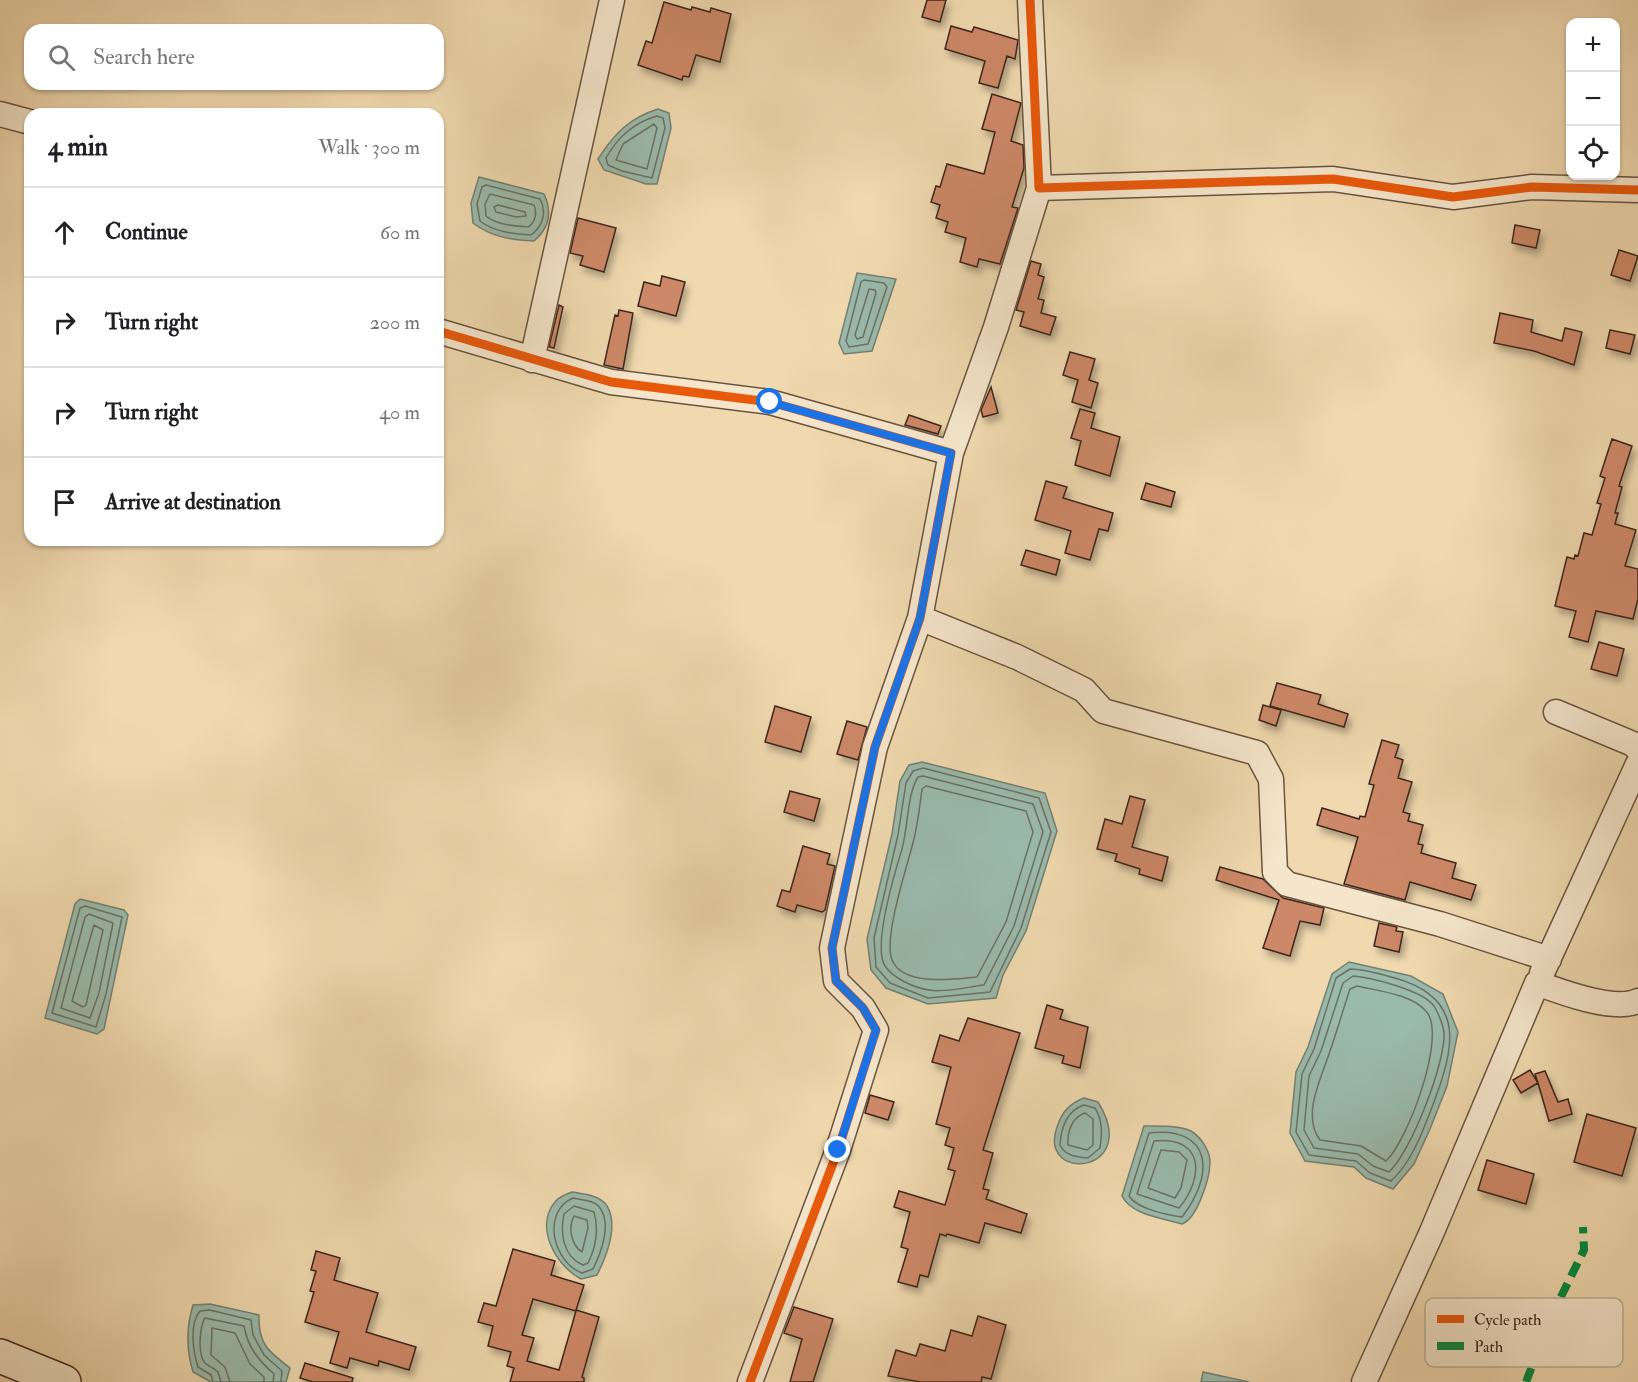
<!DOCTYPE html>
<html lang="en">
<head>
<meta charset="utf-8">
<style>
	body { margin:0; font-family:"IM FELL Double Pica",serif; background:#f6f6f6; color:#202124 }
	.controls { position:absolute; right:18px; top:18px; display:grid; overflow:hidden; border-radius:12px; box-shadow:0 2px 4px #0004 }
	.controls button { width:54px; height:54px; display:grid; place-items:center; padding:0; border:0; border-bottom:2px solid #e0e0e0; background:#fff; color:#202124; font:30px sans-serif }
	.stop { position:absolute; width:18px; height:18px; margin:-14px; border:4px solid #1a73e8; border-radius:50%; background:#fff }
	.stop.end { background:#1a73e8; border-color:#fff; box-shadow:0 2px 6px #0008 }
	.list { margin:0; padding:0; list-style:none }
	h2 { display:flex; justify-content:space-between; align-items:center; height:78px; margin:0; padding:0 24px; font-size:26px }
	h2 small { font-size:20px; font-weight:400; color:#757577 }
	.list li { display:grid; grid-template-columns:39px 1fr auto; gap:18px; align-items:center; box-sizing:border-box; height:90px; padding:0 24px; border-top:2px solid #e0e0e0 }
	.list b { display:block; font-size:22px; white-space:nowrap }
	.list em { font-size:20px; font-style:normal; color:#757577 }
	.icon { flex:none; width:33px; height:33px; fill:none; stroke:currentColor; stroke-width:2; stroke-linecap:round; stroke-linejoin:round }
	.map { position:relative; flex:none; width:1638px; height:1382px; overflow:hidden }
	.search { position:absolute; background:#fff; box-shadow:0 2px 4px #0004; left:24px; top:24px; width:420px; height:66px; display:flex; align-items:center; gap:15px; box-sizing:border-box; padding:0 21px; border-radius:18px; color:#757577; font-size:22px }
	.panel { position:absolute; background:#fff; box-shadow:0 2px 4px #0004; left:24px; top:108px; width:420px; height:438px; border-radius:18px }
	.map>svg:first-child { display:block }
</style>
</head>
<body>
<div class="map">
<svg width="1638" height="1382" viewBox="0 0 1638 1382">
	<defs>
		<filter id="shadow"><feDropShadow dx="3.5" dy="6" stdDeviation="3" flood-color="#0004"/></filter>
	</defs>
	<rect width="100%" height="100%" fill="#f0d9af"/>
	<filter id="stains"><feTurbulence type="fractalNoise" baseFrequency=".00333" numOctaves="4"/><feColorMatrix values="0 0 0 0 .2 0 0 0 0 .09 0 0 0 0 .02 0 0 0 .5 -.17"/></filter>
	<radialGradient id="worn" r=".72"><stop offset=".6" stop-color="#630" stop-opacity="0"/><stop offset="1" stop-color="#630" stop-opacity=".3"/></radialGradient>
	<path fill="#9abaac" stroke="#748072" stroke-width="1.5" d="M 658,109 L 669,113 L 671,128 L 657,184 L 646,184 L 604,170 L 598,159 C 614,134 629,118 658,109 Z
		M 479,177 L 544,194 C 553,213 549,228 534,241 C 512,240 491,237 473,223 L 471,203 Z
		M 857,273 L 896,279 L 872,351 L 844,354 L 839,343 Z
		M 922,762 L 1045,793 L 1057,831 L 1026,931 L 1003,975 L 996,998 L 928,1004 L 886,988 L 871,970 L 867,939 L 892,834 L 900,781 L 909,765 Z
		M 80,899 L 124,910 L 128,915 L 104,1029 L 97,1034 L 45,1018 L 75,904 Z
		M 1349,962 L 1411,976 L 1443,994 L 1458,1032 L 1447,1086 L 1430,1129 L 1414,1164 L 1393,1189 L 1366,1178 L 1354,1167 L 1305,1161 L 1290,1133 L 1296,1072 L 1308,1047 L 1332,974 Z
		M 1084,1098 L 1098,1102 C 1143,1174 1037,1184 1057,1127 C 1062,1112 1069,1104 1084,1098 Z
		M 1144,1126 C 1158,1126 1179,1125 1191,1131 C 1201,1137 1210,1151 1210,1162 C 1210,1178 1197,1219 1182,1224 C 1163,1218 1131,1215 1122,1196 Z
		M 572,1192 C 583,1194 600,1195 607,1206 C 619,1226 606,1257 597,1275 L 581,1279 C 556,1266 534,1227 555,1202 C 559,1197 566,1194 572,1192 Z
		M 210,1304 L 259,1315 C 258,1344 268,1351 290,1368 L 286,1382 L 211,1382 L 193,1372 C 186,1349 186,1328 193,1305 Z
		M 1203,1372 L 1249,1382 L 1201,1382 Z"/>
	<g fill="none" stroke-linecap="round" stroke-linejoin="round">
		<path stroke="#6b7164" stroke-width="1.5" d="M 657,116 L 663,118 L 665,128 L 652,178 L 622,171 L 608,165 L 606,158 C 618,137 633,123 657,116 Z
			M 654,124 L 657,128 L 647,169 L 616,160 L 623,144 Z
			M 486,185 L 540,199 C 547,212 543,226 531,235 C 514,234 494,232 480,221 L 477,204 L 482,187 Z
			M 490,194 L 534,205 C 537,213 536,222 528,227 C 515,226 496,225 486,216 L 485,204 Z
			M 498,205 L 525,212 L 526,216 L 516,217 L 496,212 L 494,207 Z
			M 864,280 L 884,283 L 887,287 L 868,344 L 849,347 L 846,341 L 861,282 Z
			M 869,289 L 875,290 L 876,293 L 863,337 L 857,339 L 855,335 Z
			M 923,768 L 1039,798 L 1051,832 L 1021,928 L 990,992 L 928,998 L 890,983 L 876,967 L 874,938 L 898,835 L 906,783 L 913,771 Z
			M 923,776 L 1033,804 L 1043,832 L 1014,926 L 984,985 C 967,987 945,993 929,990 C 914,988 893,978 885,966 C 872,946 895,872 902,849 C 908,828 907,794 918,777 Z
			M 926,786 L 1026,811 L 1033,832 L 1006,922 L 977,977 C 956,979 903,987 892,960 C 883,937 908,864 914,839 C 918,822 920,805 922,789 Z
			M 85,906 L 122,917 L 106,994 L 96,1027 L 52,1013 L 80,908 Z
			M 89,914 L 113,923 L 99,993 L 90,1018 L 61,1008 L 85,917 Z
			M 94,925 L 103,930 L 86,1005 L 83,1007 L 72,1001 Z
			M 1350,969 C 1365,969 1380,974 1395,978 C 1470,999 1453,1052 1431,1110 C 1421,1135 1411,1163 1391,1181 L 1370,1173 L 1356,1161 L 1309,1155 L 1296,1132 L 1302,1074 L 1314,1049 L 1336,978 Z
			M 1353,976 C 1373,978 1422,990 1434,1006 C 1438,1013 1443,1025 1444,1032 C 1446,1062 1411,1152 1389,1172 L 1373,1166 L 1358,1154 L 1314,1148 L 1304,1130 L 1309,1076 L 1321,1051 L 1343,983 Z
			M 1357,986 C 1378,991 1411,994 1426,1011 C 1448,1035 1407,1142 1386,1161 L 1361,1146 L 1320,1140 C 1301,1115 1322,1077 1330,1051 C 1337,1031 1343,1010 1350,989 Z
			M 1084,1105 L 1095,1108 C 1103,1121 1102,1133 1100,1148 L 1088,1158 C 1077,1157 1065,1156 1060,1145 C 1061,1128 1066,1111 1084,1105 Z
			M 1085,1113 L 1093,1119 L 1093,1145 L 1087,1150 L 1068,1145 C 1067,1132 1072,1117 1085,1113 Z
			M 1149,1133 C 1214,1126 1214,1176 1182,1217 C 1168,1215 1137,1209 1129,1196 Z
			M 1154,1141 C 1205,1136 1204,1178 1179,1208 L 1137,1194 Z
			M 1161,1150 L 1179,1152 L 1187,1160 L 1181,1188 L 1175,1198 L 1148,1188 Z
			M 573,1198 C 582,1200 595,1200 600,1208 C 612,1224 601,1253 593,1269 L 582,1273 C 553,1262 541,1212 573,1198 Z
			M 574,1206 L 594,1212 C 599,1230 596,1247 588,1263 L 583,1265 C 563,1257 560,1233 564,1214 Z
			M 574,1216 L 587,1220 L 588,1228 L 582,1252 C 571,1245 568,1227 574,1216 Z
			M 213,1382 L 211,1375 L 198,1367 C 193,1351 189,1324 200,1311 L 210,1310 L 251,1320 L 253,1335 L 264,1355 L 282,1371 L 281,1382
			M 221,1382 L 218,1372 C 214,1368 208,1366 205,1363 C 197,1354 200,1326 205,1318 L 244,1326 C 248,1347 257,1359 274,1374 L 273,1382
			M 230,1382 L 225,1367 L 211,1355 L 212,1328 L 235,1333 L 250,1364 L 264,1377 L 264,1382"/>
	</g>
	<path fill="#cc8867" stroke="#3c281c" stroke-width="1.5" fill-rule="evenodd" filter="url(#shadow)" d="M 927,0 L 946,0 L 940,22 L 922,17 Z
		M 664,2 L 691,10 L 692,7 L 710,12 L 711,8 L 731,14 L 720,62 L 696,55 L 689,77 L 683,76 L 682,80 L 638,65 L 646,41 L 652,43 Z
		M 951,26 L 972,32 L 974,27 L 1018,40 L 1015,59 L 1007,56 L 998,88 L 979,83 L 985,61 L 945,49 Z
		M 992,94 L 1021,103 L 1011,141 L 1023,145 L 1024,168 L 1012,207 L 1018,208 L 1000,264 L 979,259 L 977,267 L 960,262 L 966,238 L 945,232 L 948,222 L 936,218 L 940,205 L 931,202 L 936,186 L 940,187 L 947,164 L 984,174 L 995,132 L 982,129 Z
		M 578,218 L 616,228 L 604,272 L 580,265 L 583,256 L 570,253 Z
		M 1515,225 L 1540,230 L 1536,248 L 1512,243 Z
		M 1619,250 L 1638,256 L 1630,281 L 1611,275 Z
		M 1031,261 L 1041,264 L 1038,275 L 1044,277 L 1038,299 L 1044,300 L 1041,313 L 1056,317 L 1050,335 L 1020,326 L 1024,312 L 1016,310 Z
		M 662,276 L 685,282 L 676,316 L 638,306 L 644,282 L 660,286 Z
		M 559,305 L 563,307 L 554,348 L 549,347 Z
		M 619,310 L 633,313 L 623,369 L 604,365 L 615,315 L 618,316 Z
		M 1500,313 L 1533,320 L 1531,332 L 1562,341 L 1565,328 L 1582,332 L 1574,365 L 1534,351 L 1494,343 Z
		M 1610,330 L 1635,335 L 1630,354 L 1606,348 Z
		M 1070,352 L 1095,359 L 1089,380 L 1098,383 L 1091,408 L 1072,402 L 1078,380 L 1063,375 Z
		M 991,387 L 998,413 L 983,417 L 981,410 Z
		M 1080,409 L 1095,413 L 1091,428 L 1120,437 L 1110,476 L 1075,465 L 1081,441 L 1071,438 Z
		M 909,415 L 941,426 L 938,434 L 905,425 Z
		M 1612,439 L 1632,446 L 1619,486 L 1622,487 L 1615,513 L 1618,513 L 1615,524 L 1636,530 L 1625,566 L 1638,569 L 1638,599 L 1633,619 L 1596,611 L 1588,642 L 1569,637 L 1576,611 L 1555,606 L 1567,557 L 1574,559 L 1575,555 L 1578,556 L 1584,533 L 1592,535 L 1601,504 L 1597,503 L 1605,478 L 1600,476 Z
		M 1046,481 L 1067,487 L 1063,498 L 1113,513 L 1108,531 L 1099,529 L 1090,560 L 1065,553 L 1071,531 L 1035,520 Z
		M 1146,483 L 1175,492 L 1171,507 L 1141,499 Z
		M 1026,550 L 1060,560 L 1056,575 L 1021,565 Z
		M 1599,642 L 1624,649 L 1617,676 L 1591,669 Z
		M 1277,683 L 1321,695 L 1318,704 L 1348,714 L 1344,727 L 1270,706 Z
		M 1263,705 L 1281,710 L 1276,726 L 1259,720 Z
		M 775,706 L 811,717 L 801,752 L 765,742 Z
		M 847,721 L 867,727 L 858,760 L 837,754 Z
		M 1382,740 L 1399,745 L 1395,757 L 1403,760 L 1398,778 L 1412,782 L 1403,812 L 1410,814 L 1408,821 L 1423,825 L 1418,844 L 1423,845 L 1421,853 L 1456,863 L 1452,878 L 1476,885 L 1471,900 L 1410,882 L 1405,900 L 1344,884 L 1358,837 L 1317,825 L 1322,808 L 1359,819 L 1360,816 L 1365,817 L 1374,785 L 1369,784 Z
		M 790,791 L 820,799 L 814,821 L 784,812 Z
		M 1130,796 L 1145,800 L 1132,847 L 1168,857 L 1162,881 L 1139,874 L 1140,869 L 1115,861 L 1117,854 L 1097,849 L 1105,819 L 1122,824 Z
		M 803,846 L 830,854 L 827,864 L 835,866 L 825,910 L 822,912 L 797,905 L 795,912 L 777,906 L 782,890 L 790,892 Z
		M 1220,867 L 1263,879 L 1283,898 L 1324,908 L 1320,925 L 1300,921 L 1290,956 L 1263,948 L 1279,900 L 1216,880 Z
		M 1379,923 L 1397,927 L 1396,931 L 1403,932 L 1399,952 L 1374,946 Z
		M 1047,1005 L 1063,1010 L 1060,1019 L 1088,1027 L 1080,1068 L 1062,1063 L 1064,1056 L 1035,1048 Z
		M 968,1018 L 1020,1033 L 983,1150 L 993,1153 L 983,1189 L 989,1190 L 986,1199 L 1027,1214 L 1021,1233 L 985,1223 L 979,1243 L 947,1234 L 946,1236 L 940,1234 L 928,1277 L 920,1275 L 917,1287 L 898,1282 L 908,1249 L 901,1247 L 910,1212 L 894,1207 L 899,1191 L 945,1205 L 955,1171 L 948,1169 L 954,1148 L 945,1145 L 950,1128 L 936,1124 L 951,1067 L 932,1062 L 940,1035 L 959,1041 Z
		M 1530,1070 L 1538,1083 L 1535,1074 L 1545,1071 L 1558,1102 L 1568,1099 L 1572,1114 L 1549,1121 L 1538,1083 L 1521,1093 L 1513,1080 Z
		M 870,1095 L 894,1102 L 888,1120 L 865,1113 Z
		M 1587,1114 L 1636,1128 L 1622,1176 L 1574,1162 Z
		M 1487,1160 L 1534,1174 L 1526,1204 L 1478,1190 Z
		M 513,1249 L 555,1261 L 551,1275 L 584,1285 L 576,1310 L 599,1317 L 582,1377 L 584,1378 L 584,1382 L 510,1382 L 514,1368 L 507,1366 L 511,1352 L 488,1346 L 493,1326 L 478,1322 L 484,1303 L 496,1306 ZM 533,1299 L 576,1311 L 559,1370 L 527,1361 L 534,1338 L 522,1335 Z
		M 316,1251 L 340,1258 L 334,1280 L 378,1293 L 366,1332 L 416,1347 L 409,1370 L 379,1361 L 378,1366 L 350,1358 L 347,1368 L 330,1363 L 339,1332 L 305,1322 L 314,1292 L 310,1291 L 316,1271 L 311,1270 Z
		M 794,1307 L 833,1319 L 813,1382 L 790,1382 L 802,1339 L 784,1333 Z
		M 978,1316 L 1006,1325 L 991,1379 L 982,1377 L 981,1382 L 920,1382 L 888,1376 L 896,1350 L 916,1356 L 920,1344 L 945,1351 L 951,1330 L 972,1336 Z
		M 305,1363 L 353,1378 L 352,1382 L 313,1382 L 300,1378 Z"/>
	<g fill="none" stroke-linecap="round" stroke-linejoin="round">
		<defs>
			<path id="minor" d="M 1030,0 L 1039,188 L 1333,179 L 1453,197 L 1532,187 L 1638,190
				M 0,114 L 30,122
				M 438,331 L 611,382 L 770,402 L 951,453 L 920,618 L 875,747 L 832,948 L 836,981 L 863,1008 L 876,1030 L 838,1150 L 750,1382
				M 532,360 L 612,0
				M 951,453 L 996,327 L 1039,188
				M 920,618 L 1017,657 L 1076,686 L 1084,690 L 1103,711 L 1257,753 L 1271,779 L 1275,872 L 1287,884 L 1440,924 L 1549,959
				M 1556,712 L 1633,744 L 1638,749
				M 1542,973 L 1638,764
				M 1364,1382 L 1431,1234 L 1537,983 C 1561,992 1614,1012 1638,1001"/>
			<path id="secondary" d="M 0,1356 L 64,1382"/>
		</defs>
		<use href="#minor" stroke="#695441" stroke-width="27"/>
		<use href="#secondary" stroke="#3c281c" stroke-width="36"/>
		<use href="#minor" stroke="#f5e6cb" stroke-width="24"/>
		<use href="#secondary" stroke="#f5e6cb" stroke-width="33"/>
		<path stroke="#00873e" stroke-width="8" stroke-dasharray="15 8" stroke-linecap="butt" d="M 1526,1382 L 1551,1317 L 1584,1250 L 1583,1227"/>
		<defs>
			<path id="cycleway" d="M 1030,0 L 1039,188 L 1333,179 L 1453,197 L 1532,187 L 1638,190
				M 438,331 L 611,382 L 770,402 L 951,453 L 920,618 L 875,747 L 832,948 L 836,981 L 863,1008 L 876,1030 L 838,1150 L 750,1382"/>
		</defs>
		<use href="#cycleway" stroke="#f5e6cb" stroke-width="13"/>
		<use href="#cycleway" stroke="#e8590c" stroke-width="9"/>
	</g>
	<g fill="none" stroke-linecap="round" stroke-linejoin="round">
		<path stroke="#1a73e8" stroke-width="8" d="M 770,402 L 951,453 L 920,618 L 875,747 L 832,948 L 836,981 L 863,1008 L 876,1030 L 838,1150"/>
	</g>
	<rect x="1425" y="1298" width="198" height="69" rx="9" fill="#f5e6cb" stroke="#bead96" stroke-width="1.5"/>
	<rect x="1437" y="1315" width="27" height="8" fill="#e8590c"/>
	<rect x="1437" y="1342" width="27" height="8" fill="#00873e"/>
	<g font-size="16" fill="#3c281c">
		<text x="1474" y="1325">Cycle path</text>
		<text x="1474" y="1352">Path</text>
	</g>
	<rect width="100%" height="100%" filter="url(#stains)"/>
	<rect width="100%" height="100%" fill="url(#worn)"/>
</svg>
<div class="controls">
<button>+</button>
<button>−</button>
<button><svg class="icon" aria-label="locate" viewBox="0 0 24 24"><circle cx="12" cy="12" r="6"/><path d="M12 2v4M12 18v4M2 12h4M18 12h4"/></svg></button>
</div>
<div class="stop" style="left:770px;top:402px"></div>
<div class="stop end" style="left:838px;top:1150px"></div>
<div class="search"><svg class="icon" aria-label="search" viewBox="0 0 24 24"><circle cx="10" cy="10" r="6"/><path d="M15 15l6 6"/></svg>Search here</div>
<section class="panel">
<h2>4 min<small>Walk · 300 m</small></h2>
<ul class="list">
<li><svg class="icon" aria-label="ahead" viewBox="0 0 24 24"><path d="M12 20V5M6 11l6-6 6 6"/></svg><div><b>Continue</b></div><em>60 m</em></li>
<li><svg class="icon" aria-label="right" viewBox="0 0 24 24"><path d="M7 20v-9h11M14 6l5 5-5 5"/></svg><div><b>Turn right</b></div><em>200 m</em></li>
<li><svg class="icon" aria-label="right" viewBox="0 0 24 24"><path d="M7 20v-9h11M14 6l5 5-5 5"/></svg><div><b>Turn right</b></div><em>40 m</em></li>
<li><svg class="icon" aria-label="arrive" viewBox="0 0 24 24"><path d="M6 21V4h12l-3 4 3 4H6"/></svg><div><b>Arrive at destination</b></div></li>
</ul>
</section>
</div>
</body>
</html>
